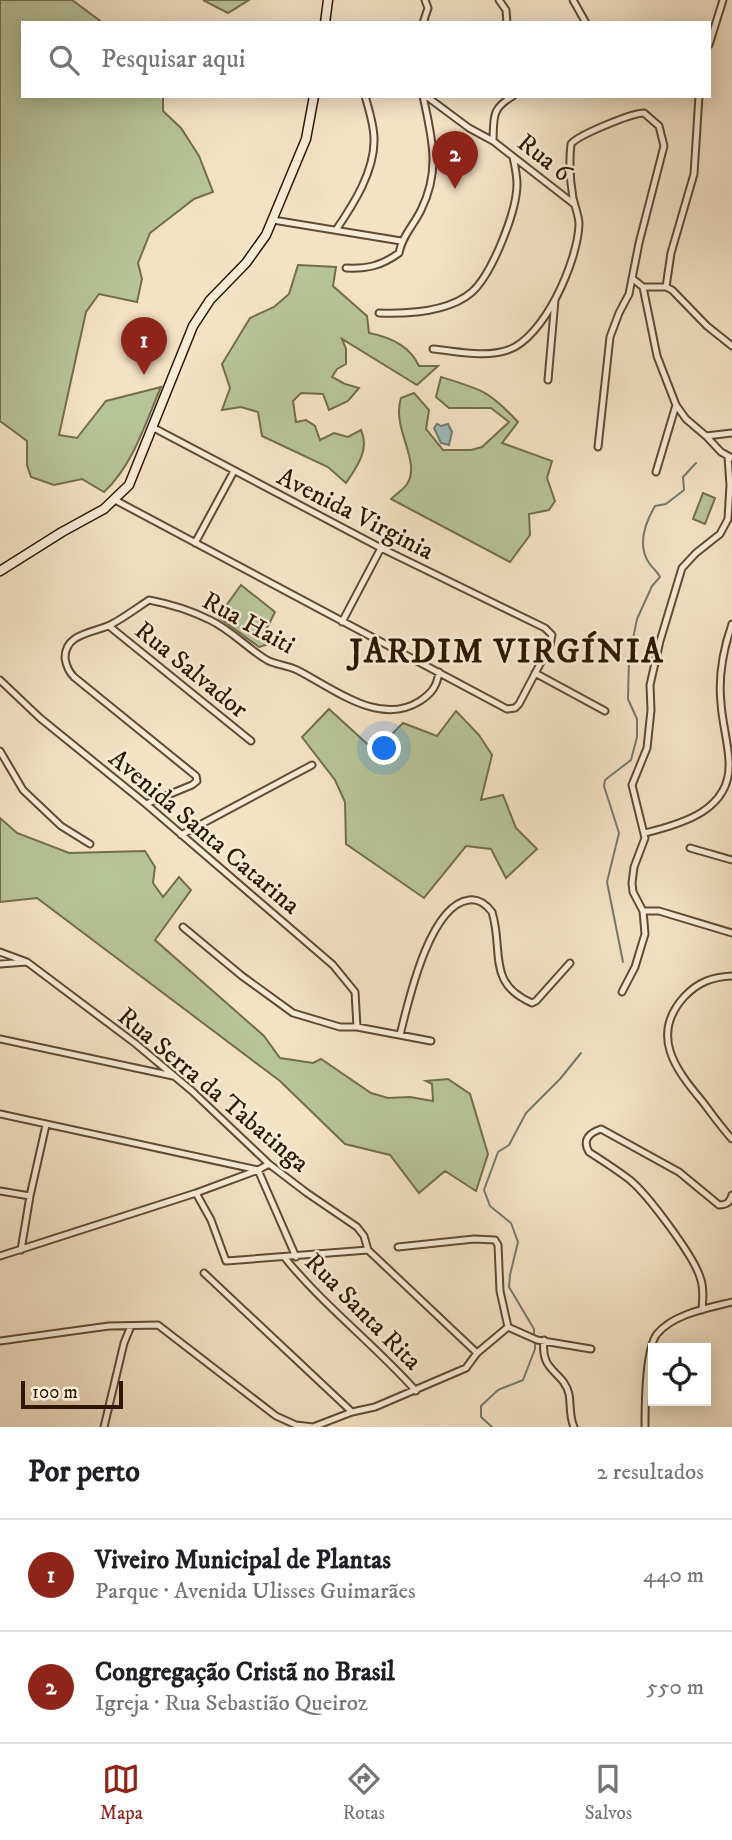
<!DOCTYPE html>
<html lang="pt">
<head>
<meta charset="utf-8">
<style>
	body { margin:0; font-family:"IM FELL DW Pica",serif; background:#f2f2f2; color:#202124 }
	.controls { position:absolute; right:21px; bottom:21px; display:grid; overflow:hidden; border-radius:0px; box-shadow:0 4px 18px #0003 }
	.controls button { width:63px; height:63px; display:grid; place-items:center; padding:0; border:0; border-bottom:2px solid #e0e0e0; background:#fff; color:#202124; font:35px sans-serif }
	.scale { position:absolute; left:21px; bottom:18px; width:102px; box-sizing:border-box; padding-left:7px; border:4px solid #2e1800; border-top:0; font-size:19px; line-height:24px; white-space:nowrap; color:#2e1800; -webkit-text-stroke:5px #f8ecd9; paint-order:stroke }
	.you { position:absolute; left:385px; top:749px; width:24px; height:24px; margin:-18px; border:5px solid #fff; border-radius:50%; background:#1a73e8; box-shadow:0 0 0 10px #1a73e833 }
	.badge { display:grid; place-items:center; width:46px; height:46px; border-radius:50%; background:#8f2418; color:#fff; font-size:23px; font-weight:700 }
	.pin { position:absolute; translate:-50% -58px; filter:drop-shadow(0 2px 4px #0008) }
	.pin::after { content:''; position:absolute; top:37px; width:24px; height:21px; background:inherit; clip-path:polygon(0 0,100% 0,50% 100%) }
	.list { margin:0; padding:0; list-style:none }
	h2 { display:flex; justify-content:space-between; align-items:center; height:91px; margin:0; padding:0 28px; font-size:30px }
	h2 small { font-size:23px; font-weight:400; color:#757577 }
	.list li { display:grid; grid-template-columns:46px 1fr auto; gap:21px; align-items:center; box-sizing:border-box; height:112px; padding:0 28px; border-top:2px solid #e0e0e0 }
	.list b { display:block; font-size:26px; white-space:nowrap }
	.list p { margin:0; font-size:23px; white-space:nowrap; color:#757577 }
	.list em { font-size:23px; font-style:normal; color:#757577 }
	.icon { flex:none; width:38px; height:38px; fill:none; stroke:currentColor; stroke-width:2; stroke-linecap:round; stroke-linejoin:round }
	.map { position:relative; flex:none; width:732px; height:1427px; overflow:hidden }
	.search { position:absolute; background:#fff; box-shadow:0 4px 18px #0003; left:21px; right:21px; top:21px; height:77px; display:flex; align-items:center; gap:18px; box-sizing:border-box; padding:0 24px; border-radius:0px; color:#757577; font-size:26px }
	.sheet { height:315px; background:#fff }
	nav { display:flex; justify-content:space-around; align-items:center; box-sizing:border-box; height:98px; border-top:2px solid #e0e0e0; background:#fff; font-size:19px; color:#757577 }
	nav a { display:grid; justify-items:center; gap:4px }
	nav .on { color:#8f2418 }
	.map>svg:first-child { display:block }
</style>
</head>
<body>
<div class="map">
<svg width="732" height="1427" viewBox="0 0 732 1427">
	<rect width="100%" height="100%" fill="#f4e2c5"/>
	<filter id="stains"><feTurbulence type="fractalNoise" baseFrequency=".00286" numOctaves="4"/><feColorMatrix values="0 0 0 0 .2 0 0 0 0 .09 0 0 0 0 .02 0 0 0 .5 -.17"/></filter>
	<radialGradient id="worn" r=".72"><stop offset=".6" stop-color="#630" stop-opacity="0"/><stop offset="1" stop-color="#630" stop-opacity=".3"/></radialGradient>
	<path fill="#b7c498" stroke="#726e4c" stroke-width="2" d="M 0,0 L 72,0 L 103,23 L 23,23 L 23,96 L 163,96 L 163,111 L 181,128 L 199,156 L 213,192 L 194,199 L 150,233 L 138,263 L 142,279 L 137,302 L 99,294 L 86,312 L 59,435 L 77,438 L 106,401 L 161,387 C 145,424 133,465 104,492 L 82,479 L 54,485 L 31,477 L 27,465 L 27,441 L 0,421 Z
		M 203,0 L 249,0 L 228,13 Z
		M 298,265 L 336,267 L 333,286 L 367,316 L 369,333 C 390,337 410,346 419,366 L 438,366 L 417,385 L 342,339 L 346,349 L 346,364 L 337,369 L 332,377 L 345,384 L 359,388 L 348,401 L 329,410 L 323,394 L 301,393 L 293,401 L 296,422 L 306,420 L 315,426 L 320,440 L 334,433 L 348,437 L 361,430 C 370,449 357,467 346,483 L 328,467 L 262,436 L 258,412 L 241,407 L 222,410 L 230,388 L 222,364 L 250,318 L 274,307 L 289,294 Z
		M 441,377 C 481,389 489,391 518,422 L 502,443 L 552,461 L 547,478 L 555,501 L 549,510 L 529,514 L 530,535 L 510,562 L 391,499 C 396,494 403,490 407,484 C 422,462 391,428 401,398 L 414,393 L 429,410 L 426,429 L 443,450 L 471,450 L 482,447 L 509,422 L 491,408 L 449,408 L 436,397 Z
		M 703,493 L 715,498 L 705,524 L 693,519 Z
		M 241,585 L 275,612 L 267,628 L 269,644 L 259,647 L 218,617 Z
		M 329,709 L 375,751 L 403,723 L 437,736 L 456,711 L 479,735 L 492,755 L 481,800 L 503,795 L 516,828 L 537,849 L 506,878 L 491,849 L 466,846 L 424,898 L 346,844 L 345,802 L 335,780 L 302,737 Z
		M 0,818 L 17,833 L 69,853 L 145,851 L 155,867 L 153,883 L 163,897 L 179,877 L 191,890 L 155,940 L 264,1036 L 280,1058 L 313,1063 L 321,1059 L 371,1093 L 388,1098 L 410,1097 L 433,1101 L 432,1084 L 426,1081 L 448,1079 L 470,1094 L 488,1154 L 476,1191 L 445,1171 L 419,1193 L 390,1155 L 345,1144 L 280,1081 L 37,898 L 0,902 Z"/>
	<path fill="#9dbcbb" stroke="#717a70" stroke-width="2" d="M 437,424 L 441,426 L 448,424 L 452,432 L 449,445 L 441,443 L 434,428 Z"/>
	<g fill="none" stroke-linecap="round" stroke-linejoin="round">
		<path stroke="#717a70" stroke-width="2" d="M 623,962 L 607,882 L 619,833 L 604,786 L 605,780 L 631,760 L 637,737 L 637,719 L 628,699 L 629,658 L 637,619 L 652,586 L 660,577 C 657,571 653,569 649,563 C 637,545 645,523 655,506 L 666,504 L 684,490 L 683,477 L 696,463
			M 534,1335 L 534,1329 L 509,1287 L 510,1275 L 518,1242 L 511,1223 L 490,1206 L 484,1190 L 498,1152 L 509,1145 L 526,1113 L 560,1079 L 581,1053
			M 492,1427 L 481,1417 L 481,1406 L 498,1390 L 523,1380 L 535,1349 L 535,1341"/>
		<defs>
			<path id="street" d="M 499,0 L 506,10 L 507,23
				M 573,0 L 586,23
				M 423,23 L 428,8 L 425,0
				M 709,45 L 723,0
				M 426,96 L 469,128 L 493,141 L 574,204
				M 493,141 C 494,117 491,109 513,96
				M 273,220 L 401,241
				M 336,230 C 353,205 375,171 374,139 C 374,125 369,110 365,96
				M 346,268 C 367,269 381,266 399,253 C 402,236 414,225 421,210 C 441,170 432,138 423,96
				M 633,279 L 643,287 L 657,356 L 676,405 L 686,419 L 706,436 L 721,452 L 732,458
				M 643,287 L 666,287 L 672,290 L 707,326 L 732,346
				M 666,287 L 671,253 L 694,174 L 699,96
				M 379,313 C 408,314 449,312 472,292 C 492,274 517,211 517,184 C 517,175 515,166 513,157
				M 433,349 C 456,351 485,358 508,350 C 544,338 578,261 579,224 C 579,216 575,207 573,198 C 570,181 569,162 571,144 C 578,135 632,113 644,113 L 659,126 L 664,146 L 639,243 L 629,294 L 619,313 L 610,337 L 598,447
				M 548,380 L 555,300
				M 706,436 L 732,433
				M 656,472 L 676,405
				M 115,500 L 507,709 L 515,708 L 519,704 L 550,645 L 552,635 L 545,628 L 381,548 L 152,427
				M 195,543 L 234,471
				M 342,622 L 381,548
				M 109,626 L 251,741
				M 535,673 L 605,711
				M 0,680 L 40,718 L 146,804 L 333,965 L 355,992 L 357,1027
				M 0,751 L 23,790 L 61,826 L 90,844
				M 146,804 L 192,785 L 197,781 L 196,776 L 74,677 C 69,672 66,665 65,658 C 65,632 96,633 112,624 C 125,617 137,608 149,600 C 170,604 190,610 210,620 C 231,630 247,648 267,660 C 276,665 287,665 297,670 C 333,688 379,727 420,701 C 432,693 437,686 439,672
				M 645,833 C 682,824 732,810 729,761 C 728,741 722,722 721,703 C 718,675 723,650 732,624
				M 181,835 L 312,765
				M 690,848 L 732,860
				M 643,911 L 659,911 L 732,933
				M 183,927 L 242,976 L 293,1013 L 340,1027 L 357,1027 L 431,1041
				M 0,952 L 27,962 L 136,1044 L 192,1091 L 269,1164 L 307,1193 L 357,1227 L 364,1236 L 368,1250
				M 0,964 L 27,962
				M 732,976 C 712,977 698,982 684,997 C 650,1035 675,1069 702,1101 C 712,1114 721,1127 732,1139
				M 622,992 L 635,967 L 645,934 L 643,911 L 633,892 L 632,883 L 634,867 L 645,838 L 632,785 L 647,748 L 651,710 L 650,685 L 660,641 L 682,568 L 696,553 L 720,534 L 728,519 L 730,485 L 728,457
				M 400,1035 C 408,1003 429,905 469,900 C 478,898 487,905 492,912 C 504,951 486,983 532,1003 L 536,1001 L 570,963
				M 0,1039 L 173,1076
				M 0,1114 L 258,1170 L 296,1257
				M 0,1191 L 30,1196
				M 196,1193 L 211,1220 L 226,1261 L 368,1250
				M 398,1247 L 474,1239 L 495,1240 L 498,1245 L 500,1291 L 508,1327
				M 21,1250 L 30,1196 L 46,1125
				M 368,1250 L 477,1353
				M 0,1256 L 196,1193 L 258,1170 L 269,1164
				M 285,1258 C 324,1306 375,1345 416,1391
				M 204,1273 L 352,1412
				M 702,1310 C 703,1299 704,1287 700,1277 C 693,1255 648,1195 630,1180 C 617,1170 603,1161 589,1152 C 582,1140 589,1133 601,1129 L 679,1172 L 719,1205 C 727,1205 730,1202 732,1195
				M 508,1327 L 537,1340 L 591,1349
				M 544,1340 C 540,1373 563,1370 569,1394 C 571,1405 569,1416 574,1427
				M 0,1341 L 109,1326 L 158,1325 L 276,1416 L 296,1425 L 313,1427 L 352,1412 L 375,1407 L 466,1368 L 477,1353 L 508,1327
				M 104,1427 L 124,1343 L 131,1326
				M 645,1427 C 645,1407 645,1349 657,1334 C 673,1314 708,1308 732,1302"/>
			<path id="secondary" d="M 325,23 L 328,0
				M 0,571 L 62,532 L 104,509 L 129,485 L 193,326 L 210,300 L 246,263 L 266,235 L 306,139 L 314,96"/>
		</defs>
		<use href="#street" stroke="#604a31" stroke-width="9"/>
		<use href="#secondary" stroke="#2e1800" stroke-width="11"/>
		<use href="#street" stroke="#f8ecd9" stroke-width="5"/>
		<use href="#secondary" stroke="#f8ecd9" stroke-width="8"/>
	</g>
	<g text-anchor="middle" stroke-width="5" stroke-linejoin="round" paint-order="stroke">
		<g font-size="26" fill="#2e1800" stroke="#f8ecd9">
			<text transform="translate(545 157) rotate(38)" y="9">Rua 6</text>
			<text transform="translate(356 513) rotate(27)" y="9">Avenida Virginia</text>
			<text transform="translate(249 622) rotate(29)" y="9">Rua Haiti</text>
			<text transform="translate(192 669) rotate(39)" y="9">Rua Salvador</text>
			<text transform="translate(205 831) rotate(40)" y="9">Avenida Santa Catarina</text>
			<text transform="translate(214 1089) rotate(40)" y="9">Rua Serra da Tabatinga</text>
			<text transform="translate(364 1311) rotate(45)" y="9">Rua Santa Rita</text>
		</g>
		<g font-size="33" font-weight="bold" letter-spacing="2" fill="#2e1800" stroke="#f8ecd9">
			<text x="507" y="662">JARDIM VIRGÍNIA</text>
		</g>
	</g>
	<rect width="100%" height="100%" filter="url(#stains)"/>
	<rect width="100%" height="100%" fill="url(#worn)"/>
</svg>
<div class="controls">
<button><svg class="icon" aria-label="locate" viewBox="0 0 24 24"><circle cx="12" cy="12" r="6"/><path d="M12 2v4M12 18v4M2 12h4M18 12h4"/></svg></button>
</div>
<div class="scale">100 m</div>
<div class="you"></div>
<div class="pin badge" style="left:144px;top:375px">1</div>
<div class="pin badge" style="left:455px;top:189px">2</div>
<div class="search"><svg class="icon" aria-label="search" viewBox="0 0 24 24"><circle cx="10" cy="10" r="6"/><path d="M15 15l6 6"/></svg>Pesquisar aqui</div>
</div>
<section class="sheet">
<h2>Por perto<small>2 resultados</small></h2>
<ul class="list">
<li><span class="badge">1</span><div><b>Viveiro Municipal de Plantas</b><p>Parque · Avenida Ulisses Guimarães</p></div><em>440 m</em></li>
<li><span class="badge">2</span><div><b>Congregação Cristã no Brasil</b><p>Igreja · Rua Sebastião Queiroz</p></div><em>550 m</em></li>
</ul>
</section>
<nav>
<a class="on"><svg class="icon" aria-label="map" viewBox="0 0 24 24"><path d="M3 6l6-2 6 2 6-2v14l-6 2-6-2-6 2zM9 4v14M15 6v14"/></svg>Mapa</a>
<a><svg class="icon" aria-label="directions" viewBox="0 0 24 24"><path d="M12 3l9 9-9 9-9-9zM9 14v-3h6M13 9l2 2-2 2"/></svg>Rotas</a>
<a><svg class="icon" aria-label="saved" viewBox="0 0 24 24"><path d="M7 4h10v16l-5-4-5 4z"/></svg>Salvos</a>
</nav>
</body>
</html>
